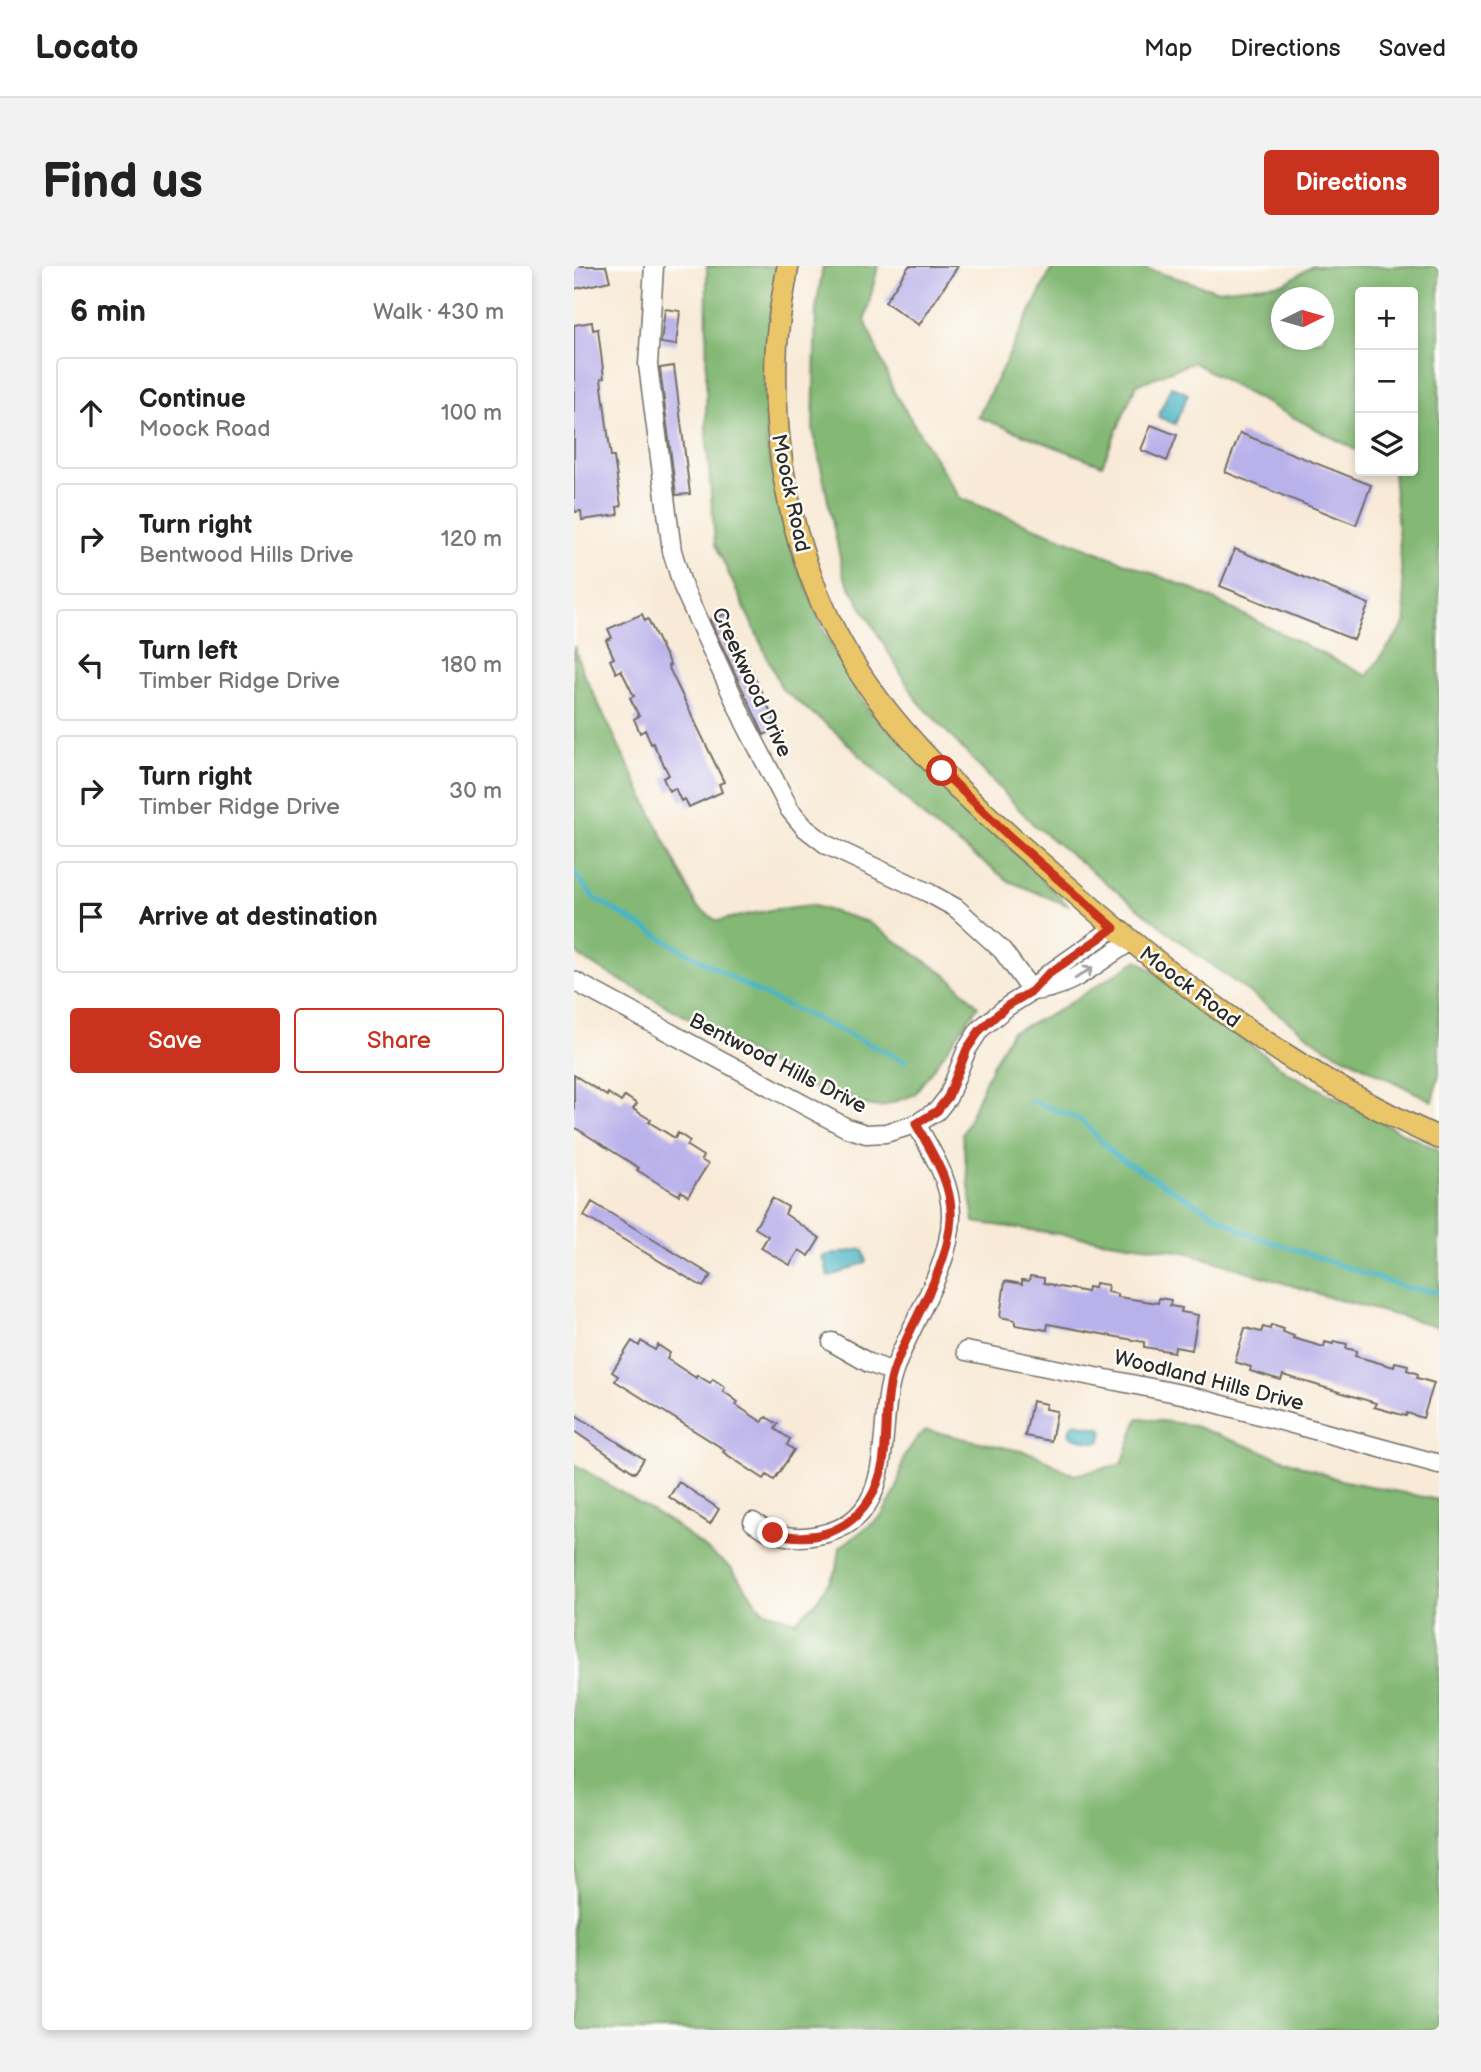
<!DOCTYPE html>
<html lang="en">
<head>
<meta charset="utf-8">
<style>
	body { margin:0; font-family:"Balsamiq Sans",sans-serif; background:#f2f2f2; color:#222 }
	.controls { position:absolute; right:21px; top:21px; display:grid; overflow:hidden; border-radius:7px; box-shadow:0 4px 10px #0003 }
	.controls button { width:63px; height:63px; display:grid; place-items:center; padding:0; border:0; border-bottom:2px solid #e0e0e0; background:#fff; color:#222; font:35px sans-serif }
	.compass { position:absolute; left:697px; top:21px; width:63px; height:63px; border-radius:50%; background:#fff; box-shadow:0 4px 10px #0003; rotate:85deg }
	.stop { position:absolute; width:21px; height:21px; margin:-16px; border:5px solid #c8321e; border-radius:50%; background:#fff }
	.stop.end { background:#c8321e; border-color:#fff; box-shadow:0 2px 7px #0008 }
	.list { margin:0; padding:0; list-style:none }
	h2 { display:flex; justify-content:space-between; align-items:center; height:91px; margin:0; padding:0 28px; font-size:30px }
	h2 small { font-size:23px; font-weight:400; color:#767676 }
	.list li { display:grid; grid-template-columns:46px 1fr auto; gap:21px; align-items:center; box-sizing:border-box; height:112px; margin:0 14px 14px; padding:0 14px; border:2px solid #e0e0e0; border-radius:7px }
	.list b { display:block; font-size:26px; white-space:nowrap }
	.list p { margin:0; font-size:23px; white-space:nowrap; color:#767676 }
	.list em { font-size:23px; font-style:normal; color:#767676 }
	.actions { display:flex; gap:14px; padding:21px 28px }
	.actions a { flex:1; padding:16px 0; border:2px solid #c8321e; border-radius:7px; text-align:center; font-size:24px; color:#c8321e }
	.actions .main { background:#c8321e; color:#fff }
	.icon { flex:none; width:38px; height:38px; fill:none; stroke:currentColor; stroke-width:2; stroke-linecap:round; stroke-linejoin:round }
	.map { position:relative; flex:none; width:865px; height:1764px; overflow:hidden; border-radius:7px }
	header { display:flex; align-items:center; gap:42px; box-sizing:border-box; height:98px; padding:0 35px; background:#fff; border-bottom:2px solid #e0e0e0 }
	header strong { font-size:33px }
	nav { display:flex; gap:38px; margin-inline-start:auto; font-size:24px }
	.intro { display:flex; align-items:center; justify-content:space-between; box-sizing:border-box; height:168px; padding:0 42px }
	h1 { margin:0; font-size:49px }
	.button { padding:18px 32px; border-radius:7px; background:#c8321e; color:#fff; font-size:24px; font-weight:700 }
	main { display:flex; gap:42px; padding:0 42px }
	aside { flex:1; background:#fff; border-radius:7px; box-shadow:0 4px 10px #0003 }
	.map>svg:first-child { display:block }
</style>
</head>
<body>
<header>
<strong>Locato</strong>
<nav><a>Map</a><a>Directions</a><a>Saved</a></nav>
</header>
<div class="intro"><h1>Find us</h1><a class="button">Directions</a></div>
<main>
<aside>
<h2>6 min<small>Walk · 430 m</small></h2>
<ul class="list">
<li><svg class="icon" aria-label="ahead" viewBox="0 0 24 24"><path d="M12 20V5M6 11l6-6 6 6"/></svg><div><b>Continue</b><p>Moock Road</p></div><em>100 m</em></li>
<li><svg class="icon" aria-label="right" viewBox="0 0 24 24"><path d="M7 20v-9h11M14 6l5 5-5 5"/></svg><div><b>Turn right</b><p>Bentwood Hills Drive</p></div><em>120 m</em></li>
<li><svg class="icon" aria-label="left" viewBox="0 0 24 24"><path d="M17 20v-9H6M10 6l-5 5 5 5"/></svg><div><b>Turn left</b><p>Timber Ridge Drive</p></div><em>180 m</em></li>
<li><svg class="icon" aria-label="right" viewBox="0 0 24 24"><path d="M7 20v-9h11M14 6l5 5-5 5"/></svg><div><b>Turn right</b><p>Timber Ridge Drive</p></div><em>30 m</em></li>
<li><svg class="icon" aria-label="arrive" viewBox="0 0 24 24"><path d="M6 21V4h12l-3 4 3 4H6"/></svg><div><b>Arrive at destination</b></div></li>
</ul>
<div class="actions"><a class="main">Save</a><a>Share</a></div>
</aside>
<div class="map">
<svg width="865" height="1764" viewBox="0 0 865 1764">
	<rect width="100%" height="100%" fill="#fdfcf7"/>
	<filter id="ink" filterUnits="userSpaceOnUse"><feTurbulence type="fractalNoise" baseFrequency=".0143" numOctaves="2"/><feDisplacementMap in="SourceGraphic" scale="14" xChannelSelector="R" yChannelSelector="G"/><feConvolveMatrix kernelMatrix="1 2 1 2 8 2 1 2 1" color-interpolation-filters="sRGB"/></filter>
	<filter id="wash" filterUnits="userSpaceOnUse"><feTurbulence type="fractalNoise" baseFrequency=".00686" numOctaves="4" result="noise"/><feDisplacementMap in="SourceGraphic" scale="28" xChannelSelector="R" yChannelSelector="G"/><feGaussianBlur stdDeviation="1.57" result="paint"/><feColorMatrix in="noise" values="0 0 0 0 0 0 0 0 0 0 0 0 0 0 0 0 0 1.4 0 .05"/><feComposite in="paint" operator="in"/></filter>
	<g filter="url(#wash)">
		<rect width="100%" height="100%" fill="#f8ead7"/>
		<path fill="#83b874" stroke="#577250" stroke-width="2" fill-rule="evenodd" d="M 133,0 L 205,0 L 190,105 L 193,178 L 211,267 L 253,371 L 293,441 L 495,640 L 435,615 L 356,557 L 264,468 L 208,423 L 141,278 L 132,163 Z
			M 249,0 L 304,0 L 291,54 L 320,126 L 386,232 L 618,323 L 793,410 L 832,356 L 819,205 L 839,205 L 839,26 L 786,26 L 786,186 L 671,126 L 619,96 L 562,119 L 528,199 L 404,151 L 479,0 L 563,0 L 642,24 L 711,17 L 738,0 L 865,0 L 865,808 L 858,835 L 749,780 L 618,685 L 460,559 L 342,433 L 270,311 L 239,163 L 242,43 ZM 708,32 L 750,32 L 750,74 L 708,74 Z
			M 0,380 L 8,404 L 123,641 L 143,655 L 196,644 L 237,639 L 294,656 L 375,711 L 404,740 L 340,829 L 306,841 L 260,834 L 9,693 L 0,684 Z
			M 564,694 L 713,806 L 826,866 L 865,884 L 865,1061 L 754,1031 L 612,986 L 400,956 L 388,869 L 418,800 L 437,766 L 476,749 Z
			M 564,1152 L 617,1159 L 766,1214 L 865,1234 L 865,1764 L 0,1764 L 0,1198 L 98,1257 L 157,1302 L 188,1344 L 221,1355 L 241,1337 L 263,1303 L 266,1281 L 307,1251 L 322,1225 L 330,1191 L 343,1172 L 352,1164 L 460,1188 L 500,1209 L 548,1198 Z"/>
		<path fill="#48b5c4" stroke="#3a7078" stroke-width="2" d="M 597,120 L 614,128 L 601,158 L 584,151 Z
			M 289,983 L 292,996 C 278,1001 269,1007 254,1011 L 251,995 L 248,993 L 250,990 Z
			M 500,1157 L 526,1162 L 529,1165 L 527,1175 L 523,1177 L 498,1171 L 495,1168 L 497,1160 Z"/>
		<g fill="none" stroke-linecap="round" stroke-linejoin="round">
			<path stroke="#48b5c4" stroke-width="5" d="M 0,606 L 20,632 L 91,674 L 180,724 L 331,795
				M 456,834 L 507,854 L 542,890 L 672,967 L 833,1022 L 865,1026"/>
		</g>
		<g id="blocks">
			<path fill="#b9b1ea" d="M 0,0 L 32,0 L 36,15 L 0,23 Z
				M 335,0 L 384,0 L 345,59 L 311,36 Z
				M 91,43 L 106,45 L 102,79 L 87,77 Z
				M 18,56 L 19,64 L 24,63 L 30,112 L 27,113 L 37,191 L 40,191 L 47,240 L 43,241 L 44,249 L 8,254 L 7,245 L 1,246 L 0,239 L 0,59 Z
				M 100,100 L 116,228 L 102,229 L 86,102 Z
				M 577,159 L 603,169 L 593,195 L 567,184 Z
				M 666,167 L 797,219 L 782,259 L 651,206 Z
				M 661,283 L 795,338 L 780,374 L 646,320 Z
				M 68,348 L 71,355 L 74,353 L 96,399 L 94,400 L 150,516 L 145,518 L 148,526 L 115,541 L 111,533 L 107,535 L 101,522 L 95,525 L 89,512 L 95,509 L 79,477 L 77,478 L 71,464 L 66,467 L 60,453 L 65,450 L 56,432 L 60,430 L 47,404 L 42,407 L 36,394 L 40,392 L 32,374 L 38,372 L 34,363 Z
				M 151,348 L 204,462 L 190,469 L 136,354 Z
				M 0,809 L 33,830 L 34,827 L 47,836 L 51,830 L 63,838 L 59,843 L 77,854 L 75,856 L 101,872 L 104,867 L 116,875 L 113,880 L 129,890 L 127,894 L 134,898 L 114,930 L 107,925 L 105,929 L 87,919 L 63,904 L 65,902 L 0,861 Z
				M 198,932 L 214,941 L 211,948 L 246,972 L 235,990 L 225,984 L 216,999 L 187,982 L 194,970 L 181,962 Z
				M 18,936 L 137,1009 L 129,1021 L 10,950 Z
				M 456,1010 L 470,1012 L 470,1017 L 480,1019 L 480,1020 L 513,1026 L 514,1021 L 520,1022 L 521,1017 L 534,1019 L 533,1026 L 544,1028 L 544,1031 L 584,1037 L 585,1032 L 597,1034 L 596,1040 L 608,1042 L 607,1046 L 624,1049 L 618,1084 L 601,1081 L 600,1086 L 570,1081 L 570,1076 L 474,1058 L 473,1064 L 441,1059 L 441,1054 L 426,1051 L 431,1015 L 448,1018 L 448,1014 L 455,1015 Z
				M 697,1059 L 710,1063 L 709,1066 L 720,1070 L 719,1072 L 750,1081 L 751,1076 L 759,1078 L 760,1075 L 773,1078 L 772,1082 L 783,1085 L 781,1090 L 820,1101 L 821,1096 L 834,1099 L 833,1104 L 844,1108 L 843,1112 L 860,1117 L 849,1152 L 833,1147 L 832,1150 L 800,1141 L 802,1137 L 709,1109 L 707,1114 L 676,1105 L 677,1101 L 661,1096 L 671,1062 L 687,1066 L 689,1061 L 696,1063 Z
				M 58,1075 L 65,1080 L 67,1075 L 81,1084 L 84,1079 L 96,1087 L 93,1093 L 122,1112 L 123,1109 L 136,1117 L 139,1113 L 151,1121 L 149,1125 L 164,1136 L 162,1139 L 188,1156 L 192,1151 L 204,1158 L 201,1163 L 216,1173 L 213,1179 L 220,1184 L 200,1214 L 193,1209 L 190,1213 L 149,1186 L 151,1184 L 41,1115 L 44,1110 L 38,1106 Z
				M 458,1135 L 472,1138 L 471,1143 L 483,1145 L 477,1175 L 451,1170 Z
				M 0,1148 L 70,1193 L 61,1207 L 0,1165 Z
				M 105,1216 L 145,1243 L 136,1258 L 95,1231 Z"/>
		</g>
	</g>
	<g filter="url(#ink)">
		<use href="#blocks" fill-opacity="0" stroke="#736e67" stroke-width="2"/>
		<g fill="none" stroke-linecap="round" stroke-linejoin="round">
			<defs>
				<path id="minor" d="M 80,0 L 74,99 L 98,285 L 109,321 L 171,457 L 216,544 L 231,562 L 253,579 L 355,627 L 382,642 L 428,684 L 458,725
					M 0,715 L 273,862 L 292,868 L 312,867 L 342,858 L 363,845 L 374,831 L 393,783 L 406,763 L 434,740 L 458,725 L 473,709 L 540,662
					M 458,725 C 499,722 522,696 556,676
					M 258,1076 L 295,1097 L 319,1106
					M 392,1085 L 612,1129 L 865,1198
					M 179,1256 C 198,1270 221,1274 244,1269 C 328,1254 300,1161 320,1105 C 336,1056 376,1004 377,951 C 378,917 358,886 342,858"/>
				<path id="major" d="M 214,0 C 209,29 203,58 202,88 C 199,179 215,268 254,351 C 300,450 388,529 469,599 C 593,709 712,804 865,872"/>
			</defs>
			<use href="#minor" stroke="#736e67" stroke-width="21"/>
			<use href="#major" stroke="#736e67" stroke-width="24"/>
			<use href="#minor" stroke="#fff" stroke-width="18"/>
			<use href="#major" stroke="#eac669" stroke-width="21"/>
		</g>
		<defs><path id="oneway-shaft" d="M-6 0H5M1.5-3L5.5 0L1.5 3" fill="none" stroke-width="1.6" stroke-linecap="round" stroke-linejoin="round" transform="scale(1.75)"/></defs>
		<use stroke="#a0a0a0" href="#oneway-shaft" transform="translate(510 707) rotate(-33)"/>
	</g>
	<g fill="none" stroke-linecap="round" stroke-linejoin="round" filter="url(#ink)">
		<path stroke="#c8321e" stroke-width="9" d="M 199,1267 C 255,1281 298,1254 309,1197 C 314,1167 310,1136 319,1107 C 335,1055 374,1008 377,952 C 379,918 358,887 342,858 L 363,845 L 374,831 L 393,783 L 406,764 L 433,740 L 458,725 L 473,709 L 540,662 L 435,570 L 368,505"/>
	</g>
	<g text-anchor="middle" stroke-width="5" stroke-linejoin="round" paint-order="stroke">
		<g font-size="21" fill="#2b2b2b" stroke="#fdfcf7">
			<text transform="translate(217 227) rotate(78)" y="7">Moock Road</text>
			<text transform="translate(178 416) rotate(65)" y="7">Creekwood Drive</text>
			<text transform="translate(616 721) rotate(37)" y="7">Moock Road</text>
			<text transform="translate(204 797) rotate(27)" y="7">Bentwood Hills Drive</text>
			<text transform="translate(635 1114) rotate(14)" y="7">Woodland Hills Drive</text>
		</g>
	</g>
</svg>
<div class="controls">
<button>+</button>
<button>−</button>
<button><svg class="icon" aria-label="layers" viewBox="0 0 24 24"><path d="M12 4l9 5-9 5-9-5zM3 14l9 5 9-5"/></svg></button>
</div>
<svg class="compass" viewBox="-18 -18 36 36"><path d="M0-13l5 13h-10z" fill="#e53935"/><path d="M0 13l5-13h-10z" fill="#767676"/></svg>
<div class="stop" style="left:368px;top:505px"></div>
<div class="stop end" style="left:199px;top:1267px"></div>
</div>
</main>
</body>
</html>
